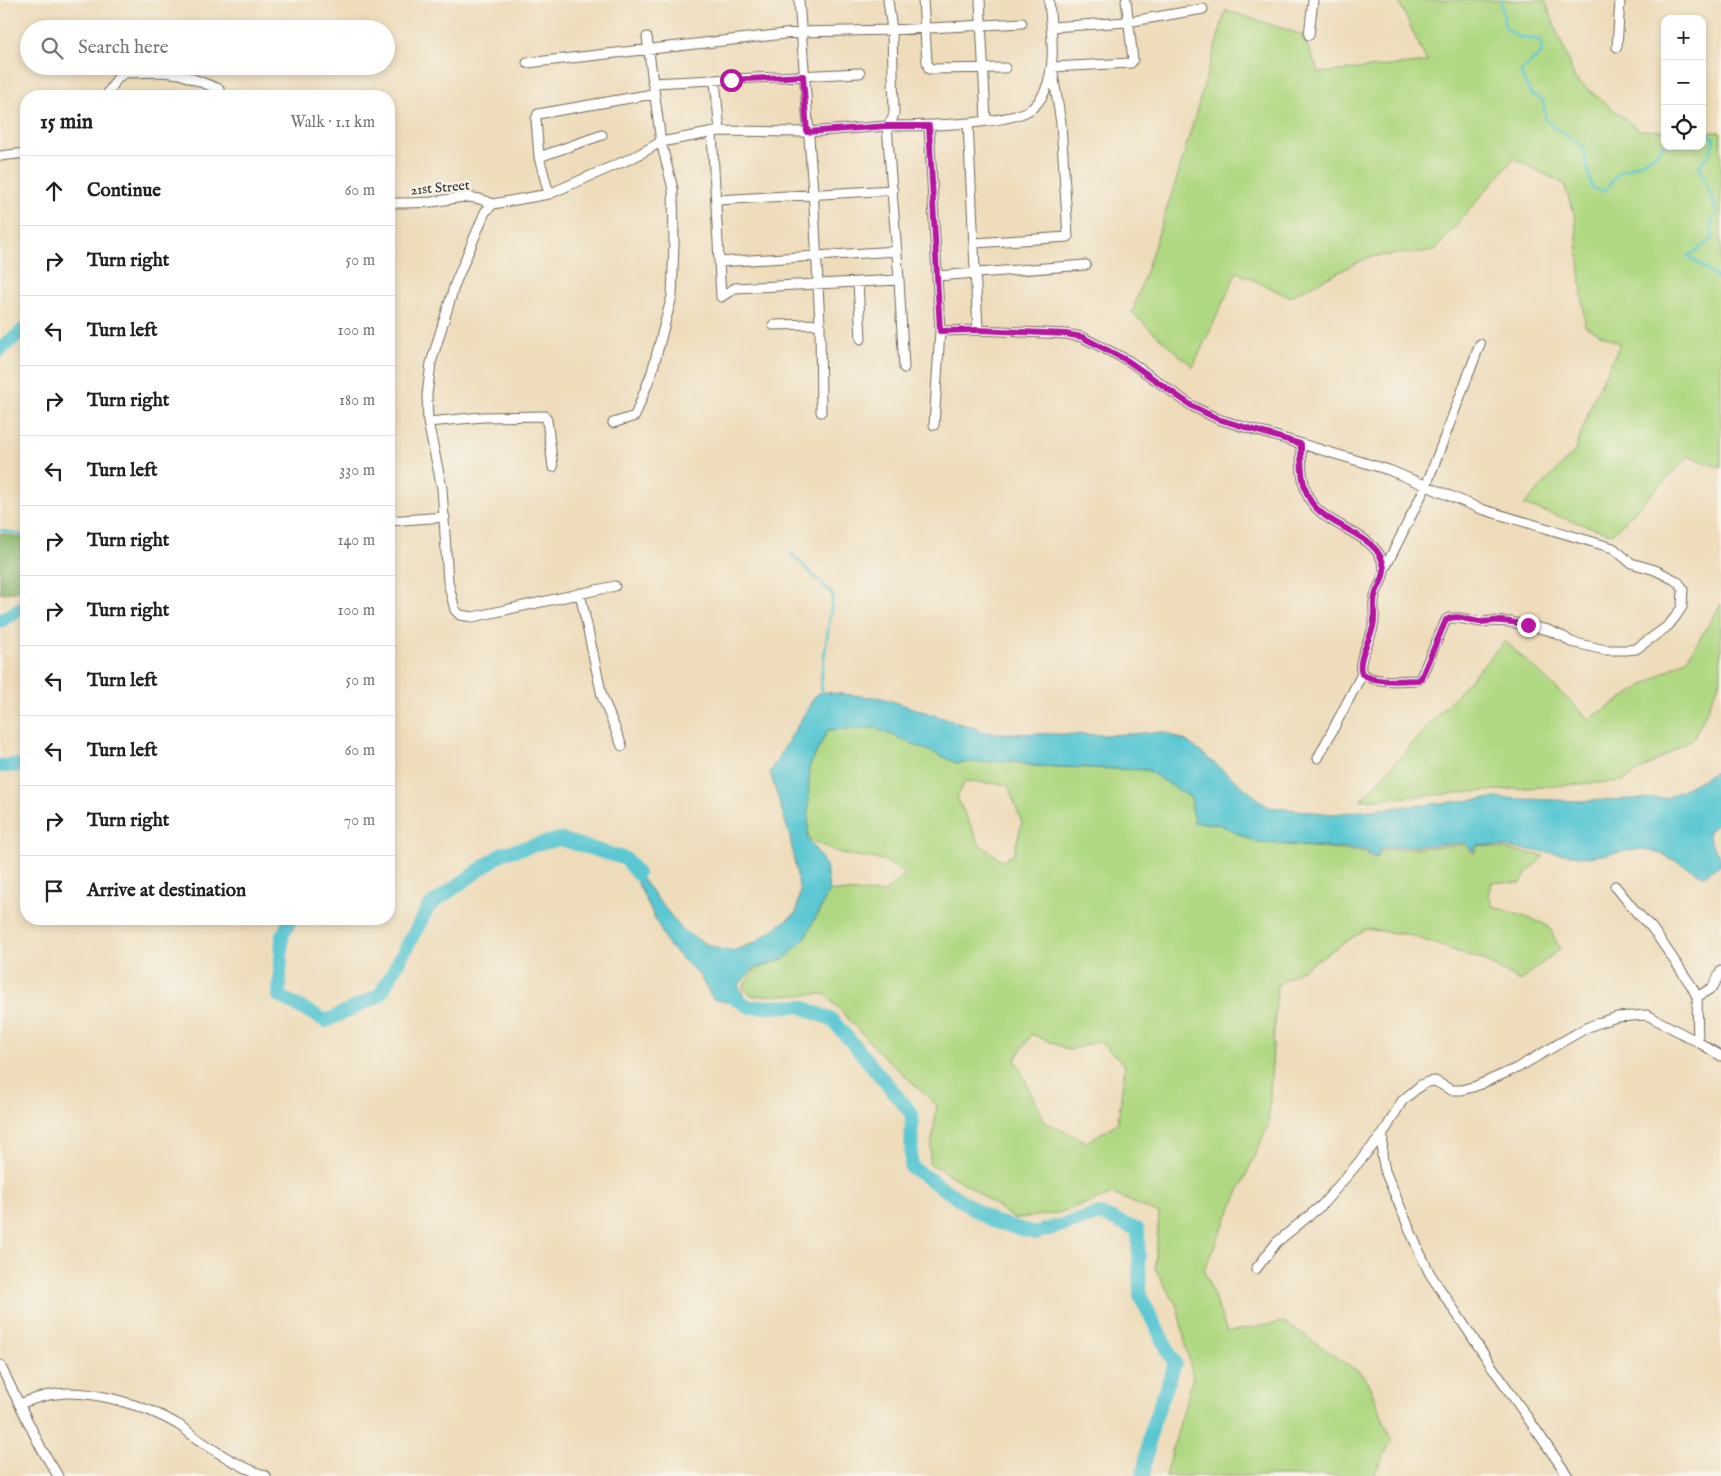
<!DOCTYPE html>
<html lang="en">
<head>
<meta charset="utf-8">
<style>
	body { margin:0; font-family:"IM FELL English",serif; background:#f2f2f2; color:#202124 }
	.controls { position:absolute; right:15px; top:15px; display:grid; overflow:hidden; border-radius:10px; box-shadow:0 2px 8px #0003 }
	.controls button { width:45px; height:45px; display:grid; place-items:center; padding:0; border:0; border-bottom:1px solid #e0e0e0; background:#fff; color:#202124; font:25px sans-serif }
	.stop { position:absolute; width:15px; height:15px; margin:-11px; border:4px solid #b5179e; border-radius:50%; background:#fff }
	.stop.end { background:#b5179e; border-color:#fff; box-shadow:0 1px 5px #0008 }
	.list { margin:0; padding:0; list-style:none }
	h2 { display:flex; justify-content:space-between; align-items:center; height:65px; margin:0; padding:0 20px; font-size:21px }
	h2 small { font-size:16px; font-weight:400; color:#757577 }
	.list li { display:grid; grid-template-columns:32px 1fr auto; gap:15px; align-items:center; box-sizing:border-box; height:70px; padding:0 20px; border-top:1px solid #e0e0e0 }
	.list b { display:block; font-size:19px; white-space:nowrap }
	.list em { font-size:16px; font-style:normal; color:#757577 }
	.icon { flex:none; width:28px; height:28px; fill:none; stroke:currentColor; stroke-width:2; stroke-linecap:round; stroke-linejoin:round }
	.map { position:relative; flex:none; width:1721px; height:1476px; overflow:hidden }
	.search { position:absolute; background:#fff; box-shadow:0 2px 8px #0003; left:20px; top:20px; width:375px; height:55px; display:flex; align-items:center; gap:12px; box-sizing:border-box; padding:0 18px; border-radius:28px; color:#757577; font-size:19px }
	.panel { position:absolute; background:#fff; box-shadow:0 2px 8px #0003; left:20px; top:90px; width:375px; height:835px; border-radius:20px }
	.map>svg:first-child { display:block }
</style>
</head>
<body>
<div class="map">
<svg width="1721" height="1476" viewBox="0 0 1721 1476">
	<rect width="100%" height="100%" fill="#f7f3e8"/>
	<filter id="ink" filterUnits="userSpaceOnUse"><feTurbulence type="fractalNoise" baseFrequency=".02" numOctaves="2"/><feDisplacementMap in="SourceGraphic" scale="10" xChannelSelector="R" yChannelSelector="G"/><feConvolveMatrix kernelMatrix="1 2 1 2 8 2 1 2 1" color-interpolation-filters="sRGB"/></filter>
	<filter id="wash" filterUnits="userSpaceOnUse"><feTurbulence type="fractalNoise" baseFrequency=".0096" numOctaves="4" result="noise"/><feDisplacementMap in="SourceGraphic" scale="20" xChannelSelector="R" yChannelSelector="G"/><feGaussianBlur stdDeviation="1.12" result="paint"/><feColorMatrix in="noise" values="0 0 0 0 0 0 0 0 0 0 0 0 0 0 0 0 0 1.4 0 .05"/><feComposite in="paint" operator="in"/></filter>
	<g filter="url(#wash)">
		<rect width="100%" height="100%" fill="#eedcba"/>
		<path fill="#b0d882" stroke="#6e8256" fill-rule="evenodd" d="M 1398,0 L 1545,0 L 1575,79 L 1639,130 L 1665,131 L 1665,146 L 1702,146 L 1702,132 L 1721,132 L 1721,468 L 1689,456 L 1612,534 L 1524,505 L 1575,451 L 1593,400 L 1620,344 L 1585,326 L 1575,216 L 1564,184 L 1514,158 L 1434,251 L 1369,257 L 1289,297 L 1237,272 L 1193,367 L 1132,313 L 1177,178 L 1226,10 L 1303,35 L 1319,73 L 1427,62 Z
			M 1721,604 L 1721,679 L 1694,738 L 1623,781 L 1361,800 L 1505,641 L 1589,719 L 1688,658 Z
			M 875,727 L 957,763 L 1010,761 L 1034,766 L 1147,770 L 1191,798 L 1194,822 L 1218,824 L 1256,842 L 1365,852 L 1374,860 L 1382,850 L 1465,845 L 1473,855 L 1479,845 L 1544,856 L 1526,874 L 1521,883 L 1492,882 L 1488,894 L 1493,906 L 1548,925 L 1560,949 L 1520,981 L 1485,961 L 1409,935 L 1366,929 L 1277,985 L 1268,1126 L 1204,1269 L 1227,1332 L 1284,1322 L 1365,1376 L 1392,1440 L 1373,1476 L 1165,1476 L 1193,1377 L 1177,1306 L 1155,1269 L 1159,1214 L 1113,1194 L 1058,1213 L 1014,1219 L 969,1186 L 929,1163 L 937,1105 L 880,1053 L 825,994 L 753,996 L 742,988 L 753,971 L 786,958 L 818,914 L 829,891 L 884,893 L 905,874 L 884,860 L 842,854 L 808,839 L 809,767 L 828,730 ZM 965,781 L 1008,785 L 1022,823 L 1014,853 L 1003,861 L 980,845 L 957,798 ZM 1032,1034 L 1069,1050 L 1099,1041 L 1125,1065 L 1118,1123 L 1087,1142 L 1045,1122 L 1015,1059 Z"/>
		<path fill="#8cb870" stroke="#5c724e" d="M 0,533 L 26,539 L 26,591 L 0,593 Z"/>
		<path fill="#5ac7d3" stroke="#42797f" d="M 822,692 L 882,698 L 989,733 L 1110,735 L 1164,732 L 1188,742 L 1268,807 L 1332,814 L 1493,798 L 1581,801 L 1667,798 L 1721,769 L 1721,821 L 1709,831 C 1708,850 1721,850 1721,864 L 1704,876 L 1662,854 L 1641,849 L 1588,857 L 1478,844 L 1473,852 L 1465,843 L 1381,848 L 1375,859 L 1365,850 L 1256,842 L 1218,824 L 1194,822 L 1191,798 L 1147,770 L 1034,766 L 1010,761 L 957,763 L 875,728 L 828,730 L 809,767 L 808,839 L 826,865 L 829,891 L 805,938 L 786,958 L 752,970 L 738,986 L 750,1007 L 713,999 L 699,975 L 668,945 L 626,859 L 683,931 L 706,944 L 720,949 L 733,951 L 756,942 L 796,913 L 800,892 L 790,837 L 770,772 L 815,696 Z"/>
		<g fill="none" stroke-linecap="round" stroke-linejoin="round">
			<path stroke="#5ac7d3" stroke-width="2.5" d="M 1501,0 L 1505,28 L 1519,37 L 1541,40 L 1542,53 L 1520,72 L 1531,94 L 1543,100 L 1546,121 L 1583,147 L 1592,188 L 1605,191 L 1618,173 L 1652,157 L 1665,144
				M 1702,133 L 1714,138 L 1710,153 L 1699,165 L 1717,211 L 1711,224 L 1713,239 L 1688,256 L 1717,278 L 1721,277
				M 0,530 L 26,536
				M 792,554 L 833,595 L 821,680 L 822,694"/>
			<path stroke="#5ac7d3" stroke-width="14" d="M 0,350 L 23,330 L 26,329
				M 0,621 L 26,605
				M 0,766 L 26,765
				M 291,919 L 282,936 L 279,996 L 326,1021 L 380,995 L 429,906 L 503,853 L 560,839 L 626,859 L 637,874
				M 734,998 L 750,1007 L 800,1006 L 832,1020 L 861,1053 L 912,1114 L 911,1167 L 992,1221 L 1035,1233 L 1100,1214 L 1138,1230 L 1140,1296 L 1175,1364 L 1151,1429 L 1143,1476"/>
		</g>
	</g>
	<g filter="url(#ink)">
		<g fill="none" stroke-linecap="round" stroke-linejoin="round">
			<defs>
				<path id="minor" d="M 799,0 L 814,206 L 820,324 L 821,412
					M 923,0 L 927,62 L 929,69 L 1005,68
					M 980,0 L 986,120
					M 1051,27 L 1127,22 L 1203,9
					M 1309,35 L 1313,0
					M 1617,47 L 1620,0
					M 527,63 L 802,32 L 892,30 L 1022,23
					M 715,81 L 720,131
					M 652,83 L 860,73
					M 106,96 L 117,79 L 124,73 L 163,72 L 180,74 L 219,89
					M 968,123 L 978,330
					M 929,126 L 940,331 L 934,425
					M 712,133 L 721,297
					M 0,156 L 26,153
					M 539,157 L 602,135
					M 549,194 L 539,157 L 536,119 L 538,114 L 653,94
					M 717,200 L 893,190
					M 389,203 C 403,203 418,203 432,202 C 457,199 467,192 493,204
					M 975,243 L 1068,237 L 1061,123 L 1052,67 L 1131,63 L 1133,60 L 1126,0
					M 719,262 L 897,251
					M 937,276 L 1086,265
					M 858,282 L 861,339
					M 721,297 L 735,288 L 899,280
					M 773,325 L 820,324
					M 940,331 L 978,330 L 1066,334 L 1082,337 L 1129,361 L 1192,406 L 1218,419 L 1389,470 L 1481,509 L 1613,548 L 1631,563 L 1655,570 L 1673,579 L 1679,583 L 1683,589 L 1682,607 L 1676,616 L 1668,626 L 1636,649 L 1626,650 L 1605,650 L 1571,642 L 1564,637 L 1548,630 L 1510,622 L 1491,621 L 1482,622 L 1458,618 L 1449,618 L 1446,620 L 1421,677 L 1418,680 C 1399,680 1378,684 1362,674
					M 904,368 L 899,280 L 887,126 C 916,126 1010,125 1031,109 C 1037,105 1042,97 1045,91 C 1057,63 1051,30 1049,0
					M 428,422 L 483,417 L 545,416 L 547,420 L 553,467
					M 613,423 L 635,416 L 652,372 L 672,296 L 674,243 L 673,189 L 661,142 L 647,37
					M 1301,444 C 1301,462 1301,485 1310,500 C 1327,529 1380,533 1384,568 C 1385,579 1377,587 1375,596 C 1372,606 1376,617 1373,627 C 1371,639 1356,662 1362,674 L 1318,758
					M 389,521 L 445,517
					M 1384,570 L 1426,486 L 1480,344
					M 615,586 L 473,617 L 460,615 L 455,610 L 448,582 L 442,488 L 428,422 L 427,395 L 431,363 L 455,284 L 485,212 L 493,204 L 549,194 L 634,157 L 661,142 L 720,131 L 807,132 L 887,126 L 892,120 L 894,113 L 892,30 L 888,0
					M 580,593 L 602,696 L 622,746
					M 1615,886 L 1637,913 L 1652,928 L 1691,985 L 1697,997 L 1698,1042
					M 1697,997 L 1713,987 L 1721,971
					M 1256,1269 L 1277,1242 L 1322,1205 L 1383,1134
					M 0,1365 L 41,1448 L 58,1476
					M 19,1404 C 31,1400 43,1395 56,1394 C 91,1389 147,1406 177,1424 C 186,1429 193,1437 202,1442 C 222,1456 243,1468 266,1476
					M 1568,1476 L 1493,1368 L 1430,1274 L 1418,1249 L 1385,1171 L 1382,1155 L 1383,1134 L 1402,1101 L 1421,1085 L 1428,1082 L 1435,1081 L 1451,1090 L 1462,1090 L 1476,1086 L 1517,1068 L 1586,1028 L 1601,1022 L 1617,1017 L 1647,1015 L 1698,1042 L 1721,1056"/>
			</defs>
			<use href="#minor" stroke="#6f695d" stroke-width="11"/>
			<use href="#minor" stroke="#fff" stroke-width="9"/>
		</g>
	</g>
	<g fill="none" stroke-linecap="round" stroke-linejoin="round" filter="url(#ink)">
		<path stroke="#b5179e" stroke-width="6" d="M 731,80 L 803,76 L 807,132 L 887,126 L 929,126 L 940,331 L 978,330 L 1066,334 L 1082,337 L 1128,361 L 1192,406 L 1218,419 L 1301,444 C 1301,462 1301,485 1310,500 C 1327,529 1380,533 1384,568 C 1385,579 1377,587 1375,596 C 1372,606 1376,617 1373,627 C 1370,639 1356,662 1362,674 C 1378,684 1399,680 1418,680 L 1421,678 L 1446,620 C 1456,613 1469,621 1480,622 C 1484,622 1488,621 1492,621 C 1504,620 1516,623 1528,625"/>
	</g>
	<g text-anchor="middle" stroke-width="4.5" stroke-linejoin="round" paint-order="stroke">
		<g font-size="14" fill="#2b2b2b" stroke="#f7f3e8">
			<text transform="translate(440 187) rotate(-5)" y="5">21st Street</text>
		</g>
	</g>
</svg>
<div class="controls">
<button>+</button>
<button>−</button>
<button><svg class="icon" aria-label="locate" viewBox="0 0 24 24"><circle cx="12" cy="12" r="6"/><path d="M12 2v4M12 18v4M2 12h4M18 12h4"/></svg></button>
</div>
<div class="stop" style="left:731px;top:80px"></div>
<div class="stop end" style="left:1528px;top:625px"></div>
<div class="search"><svg class="icon" aria-label="search" viewBox="0 0 24 24"><circle cx="10" cy="10" r="6"/><path d="M15 15l6 6"/></svg>Search here</div>
<section class="panel">
<h2>15 min<small>Walk · 1.1 km</small></h2>
<ul class="list">
<li><svg class="icon" aria-label="ahead" viewBox="0 0 24 24"><path d="M12 20V5M6 11l6-6 6 6"/></svg><div><b>Continue</b></div><em>60 m</em></li>
<li><svg class="icon" aria-label="right" viewBox="0 0 24 24"><path d="M7 20v-9h11M14 6l5 5-5 5"/></svg><div><b>Turn right</b></div><em>50 m</em></li>
<li><svg class="icon" aria-label="left" viewBox="0 0 24 24"><path d="M17 20v-9H6M10 6l-5 5 5 5"/></svg><div><b>Turn left</b></div><em>100 m</em></li>
<li><svg class="icon" aria-label="right" viewBox="0 0 24 24"><path d="M7 20v-9h11M14 6l5 5-5 5"/></svg><div><b>Turn right</b></div><em>180 m</em></li>
<li><svg class="icon" aria-label="left" viewBox="0 0 24 24"><path d="M17 20v-9H6M10 6l-5 5 5 5"/></svg><div><b>Turn left</b></div><em>330 m</em></li>
<li><svg class="icon" aria-label="right" viewBox="0 0 24 24"><path d="M7 20v-9h11M14 6l5 5-5 5"/></svg><div><b>Turn right</b></div><em>140 m</em></li>
<li><svg class="icon" aria-label="right" viewBox="0 0 24 24"><path d="M7 20v-9h11M14 6l5 5-5 5"/></svg><div><b>Turn right</b></div><em>100 m</em></li>
<li><svg class="icon" aria-label="left" viewBox="0 0 24 24"><path d="M17 20v-9H6M10 6l-5 5 5 5"/></svg><div><b>Turn left</b></div><em>50 m</em></li>
<li><svg class="icon" aria-label="left" viewBox="0 0 24 24"><path d="M17 20v-9H6M10 6l-5 5 5 5"/></svg><div><b>Turn left</b></div><em>60 m</em></li>
<li><svg class="icon" aria-label="right" viewBox="0 0 24 24"><path d="M7 20v-9h11M14 6l5 5-5 5"/></svg><div><b>Turn right</b></div><em>70 m</em></li>
<li><svg class="icon" aria-label="arrive" viewBox="0 0 24 24"><path d="M6 21V4h12l-3 4 3 4H6"/></svg><div><b>Arrive at destination</b></div></li>
</ul>
</section>
</div>
</body>
</html>
